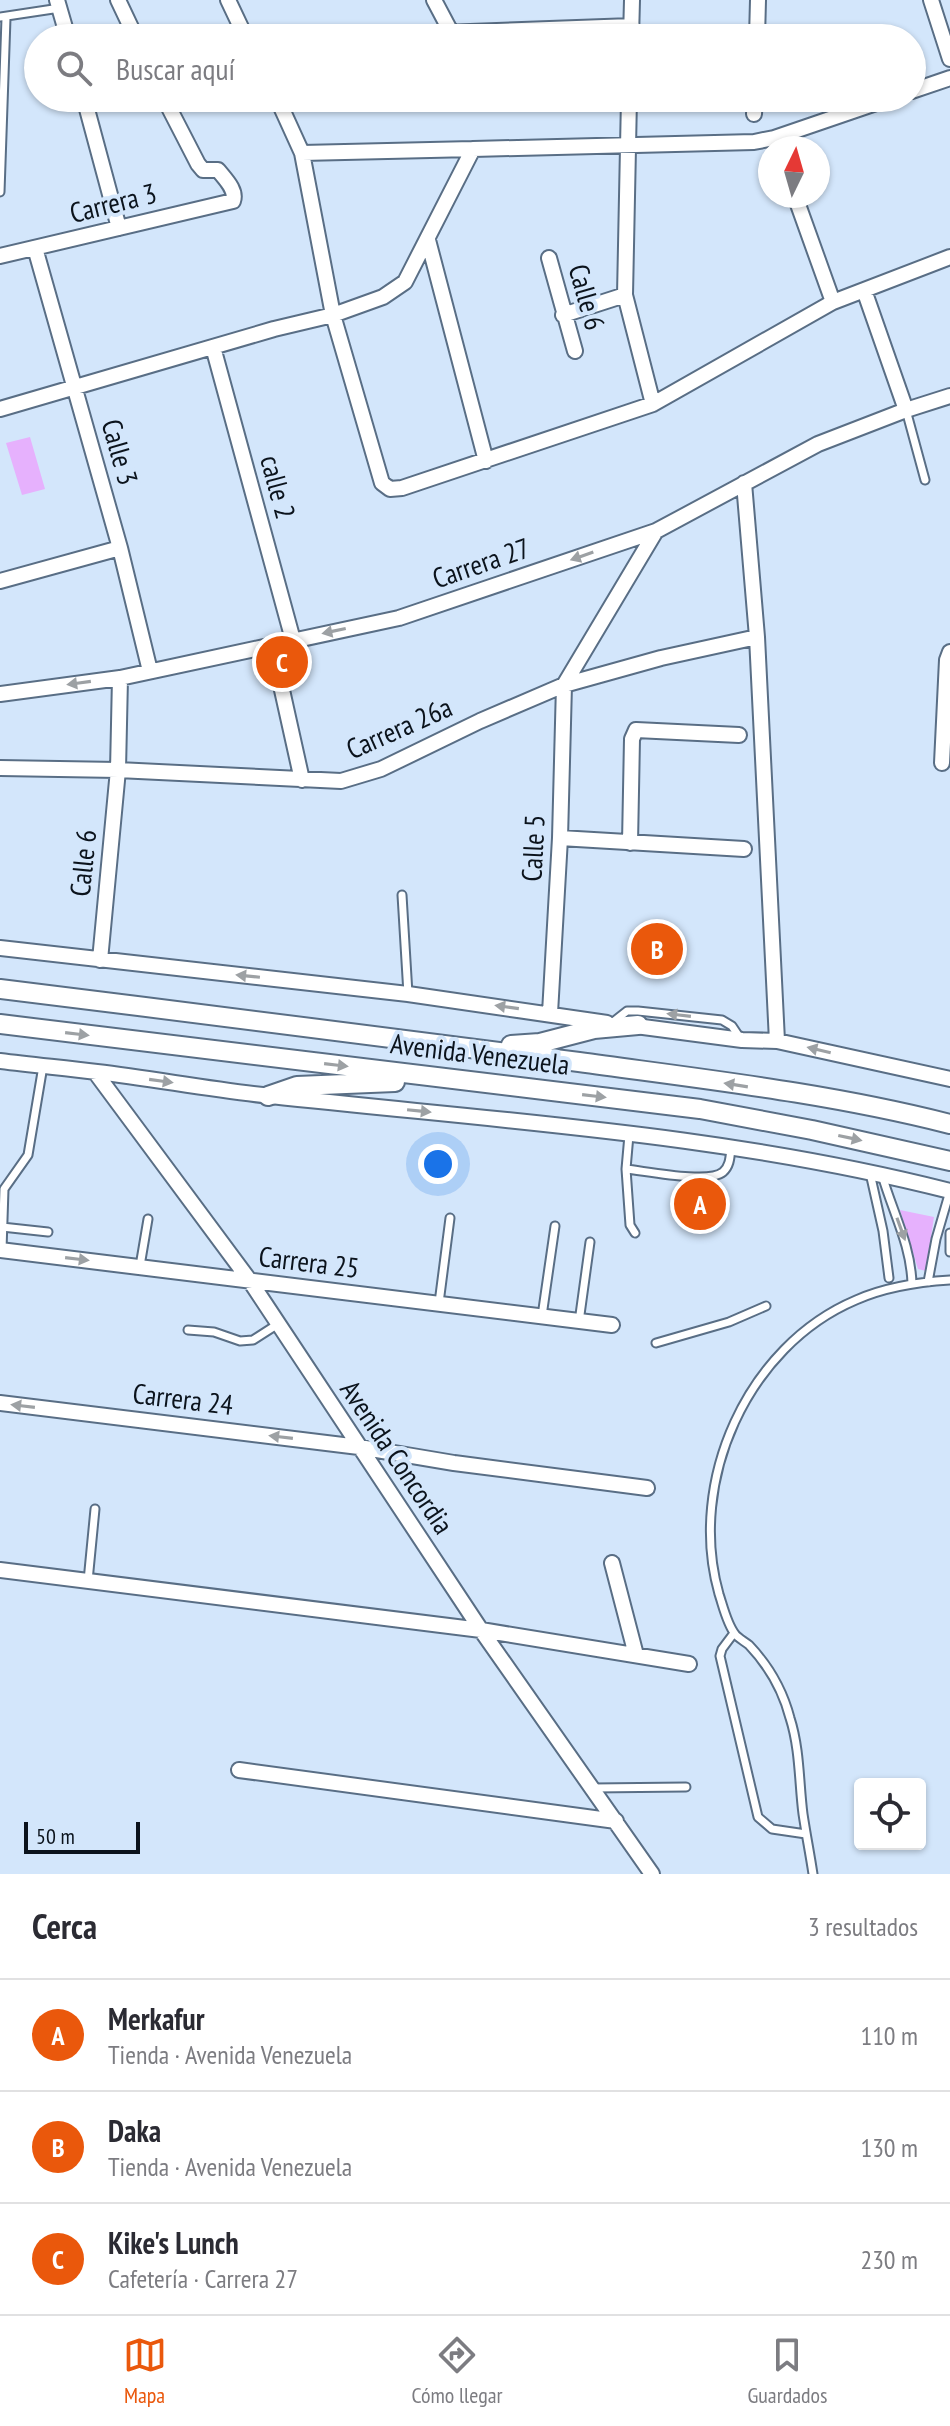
<!DOCTYPE html>
<html lang="es">
<head>
<meta charset="utf-8">
<style>
	body { margin:0; font-family:"PT Sans Narrow",sans-serif; background:#f2f2f3; color:#2b2b33 }
	.controls { position:absolute; right:24px; bottom:24px; display:grid; overflow:hidden; border-radius:8px; box-shadow:0 2px 6px #0004 }
	.controls button { width:72px; height:72px; display:grid; place-items:center; padding:0; border:0; border-bottom:2px solid #e1e1e2; background:#fff; color:#2b2b33; font:40px sans-serif }
	.compass { position:absolute; left:758px; top:136px; width:72px; height:72px; border-radius:50%; background:#fff; box-shadow:0 2px 6px #0004; rotate:5deg }
	.scale { position:absolute; left:24px; bottom:20px; width:116px; box-sizing:border-box; padding-left:8px; border:4px solid #0b131c; border-top:0; font-size:22px; line-height:28px; white-space:nowrap; color:#0b131c; -webkit-text-stroke:6px #d3e6fb; paint-order:stroke }
	.you { position:absolute; left:438px; top:1164px; width:28px; height:28px; margin:-20px; border:6px solid #fff; border-radius:50%; background:#1a73e8; box-shadow:0 0 0 12px #1a73e833 }
	.badge { display:grid; place-items:center; width:52px; height:52px; border-radius:50%; background:#ea580c; color:#fff; font-size:26px; font-weight:700 }
	.pin { position:absolute; translate:-50% -50%; border:4px solid #fff; box-shadow:0 2px 8px #0006 }
	.list { margin:0; padding:0; list-style:none }
	h2 { display:flex; justify-content:space-between; align-items:center; height:104px; margin:0; padding:0 32px; font-size:34px }
	h2 small { font-size:26px; font-weight:400; color:#7c7c81 }
	.list li { display:grid; grid-template-columns:52px 1fr auto; gap:24px; align-items:center; box-sizing:border-box; height:112px; padding:0 32px; border-top:2px solid #e1e1e2 }
	.list b { display:block; font-size:30px; white-space:nowrap }
	.list p { margin:0; font-size:26px; white-space:nowrap; color:#7c7c81 }
	.list em { font-size:26px; font-style:normal; color:#7c7c81 }
	.icon { flex:none; width:44px; height:44px; fill:none; stroke:currentColor; stroke-width:2; stroke-linecap:round; stroke-linejoin:round }
	.map { position:relative; flex:none; width:950px; height:1874px; overflow:hidden }
	.search { position:absolute; background:#fff; box-shadow:0 2px 6px #0004; left:24px; right:24px; top:24px; height:88px; display:flex; align-items:center; gap:20px; box-sizing:border-box; padding:0 28px; border-radius:44px; color:#7c7c81; font-size:30px }
	.sheet { height:440px; background:#fff }
	nav { display:flex; justify-content:space-around; align-items:center; box-sizing:border-box; height:112px; border-top:2px solid #e1e1e2; background:#fff; font-size:22px; color:#7c7c81 }
	nav a { display:grid; justify-items:center; gap:4px }
	nav .on { color:#ea580c }
	.map>svg:first-child { display:block }
</style>
</head>
<body>
<div class="map">
<svg width="950" height="1874" viewBox="0 0 950 1874">
	<rect width="100%" height="100%" fill="#d3e6fb"/>
	<path fill="#e6b1fd" d="M 30,437 L 45,489 L 22,495 L 6,443 Z
		M 900,1210 L 934,1217 L 926,1271 L 918,1269 Z"/>
	<g fill="none" stroke-linecap="round" stroke-linejoin="round">
		<defs>
			<path id="service" d="M 0,17 L 60,8
				M 0,192 L 6,18
				M 906,410 L 925,480
				M 402,895 L 408,994
				M 613,1022 L 627,1011 L 638,1011 L 722,1020 L 732,1026 L 740,1038
				M 629,1135 L 626,1169 L 630,1225 L 635,1233
				M 626,1169 C 646,1171 709,1184 723,1172 C 730,1166 730,1157 731,1148
				M 870,1173 L 883,1231 L 889,1278
				M 882,1175 C 893,1213 911,1245 912,1284
				M 2,1227 L 48,1232
				M 950,1233 L 950,1252
				M 2,1250 L 4,1189 L 28,1155 L 43,1066
				M 140,1266 L 148,1219
				M 928,1282 L 936,1239 L 950,1191
				M 439,1303 L 450,1218
				M 542,1316 L 555,1226
				M 579,1322 L 590,1242
				M 188,1330 L 214,1332 L 240,1341 L 253,1340 L 278,1324
				M 656,1343 L 729,1322 L 766,1306
				M 88,1581 L 95,1509
				M 734,1633 L 722,1649 L 720,1656 L 758,1817 L 772,1829 L 806,1834
				M 593,1788 L 686,1787
				M 813,1874 C 810,1854 806,1834 803,1814 C 799,1783 800,1749 790,1718 C 783,1691 768,1665 749,1645 C 744,1641 738,1638 735,1634 C 727,1624 723,1606 719,1594 C 687,1482 747,1346 856,1300 C 885,1287 918,1282 950,1280"/>
			<path id="minor" d="M 57,0 L 68,38
				M 118,0 L 136,38
				M 228,0 L 246,38
				M 434,0 L 452,34
				M 931,0 L 950,59
				M 309,38 L 632,26
				M 631,38 L 632,0
				M 757,38 L 758,0
				M 912,91 L 950,78
				M 84,98 L 119,228
				M 277,98 L 302,153 L 333,315 L 382,483 L 390,489 L 402,488 L 653,404 L 833,302 L 950,257
				M 629,98 L 625,295 L 653,404
				M 754,114 L 755,98
				M 302,153 L 473,149
				M 795,196 L 833,302
				M 428,240 L 486,461
				M 35,248 L 120,548 L 150,671
				M 0,256 L 233,201 C 237,190 225,179 218,170 L 203,170 L 198,164 L 164,98
				M 549,258 L 575,351
				M 864,290 L 906,410
				M 563,315 L 625,295
				M 213,347 L 293,640
				M 0,409 L 274,329 L 333,315 L 383,297 L 405,282 L 473,149 L 754,142 L 774,138 L 891,98
				M 744,483 L 757,637 L 777,1041
				M 0,581 L 120,548
				M 272,645 L 302,780
				M 0,694 L 120,678 L 399,618 L 656,531 L 818,444 L 906,410 L 950,396
				M 942,763 L 947,660 L 950,652
				M 0,768 L 118,770 L 341,781 L 381,769 L 480,721 L 564,685 L 661,658 L 757,637
				M 560,838 L 744,849
				M 630,843 L 632,739 L 636,730 L 739,735
				M 0,948 L 408,994 L 607,1023
				M 100,960 L 118,770 L 120,678
				M 550,1013 L 560,838 L 564,685 L 656,531
				M 628,1025 L 742,1040 L 777,1041 L 950,1079
				M 0,1061 C 32,1065 64,1068 97,1072 C 155,1079 213,1090 271,1096 C 499,1121 727,1134 950,1191
				M 95,1072 L 250,1281 L 481,1630 L 652,1874
				M 0,1250 L 612,1325
				M 0,1403 L 359,1447 L 454,1463 L 647,1488
				M 612,1563 L 636,1655
				M 0,1570 L 481,1630 L 689,1664
				M 239,1770 L 616,1821"/>
			<path id="tertiary" d="M 0,989 C 193,1013 386,1036 579,1062 C 702,1079 829,1093 950,1124
				M 0,1024 L 700,1109 L 812,1130 L 950,1161
				M 511,1045 L 540,1043 L 594,1029 L 638,1025
				M 268,1096 L 297,1086 L 395,1082"/>
		</defs>
		<use href="#service" stroke="#596e85" stroke-width="11"/>
		<use href="#minor" stroke="#596e85" stroke-width="18"/>
		<use href="#tertiary" stroke="#596e85" stroke-width="22"/>
		<use href="#service" stroke="#fff" stroke-width="7"/>
		<use href="#minor" stroke="#fff" stroke-width="14"/>
		<use href="#tertiary" stroke="#fff" stroke-width="18"/>
	</g>
	<defs><path id="oneway-solid" d="M-6-.8H1V-3.2L6.5 0L1 3.2V.8H-6Z" transform="scale(2)"/></defs>
	<g fill="#9da1a4">
		<use href="#oneway-solid" transform="translate(582 556) rotate(161)"/>
		<use href="#oneway-solid" transform="translate(334 631) rotate(168)"/>
		<use href="#oneway-solid" transform="translate(79 683) rotate(172)"/>
		<use href="#oneway-solid" transform="translate(248 976) rotate(-174)"/>
		<use href="#oneway-solid" transform="translate(507 1007) rotate(-172)"/>
		<use href="#oneway-solid" transform="translate(679 1015) rotate(-173)"/>
		<use href="#oneway-solid" transform="translate(77 1034) rotate(7)"/>
		<use href="#oneway-solid" transform="translate(819 1050) rotate(-167)"/>
		<use href="#oneway-solid" transform="translate(336 1065) rotate(7)"/>
		<use href="#oneway-solid" transform="translate(161 1081) rotate(8)"/>
		<use href="#oneway-solid" transform="translate(736 1085) rotate(-171)"/>
		<use href="#oneway-solid" transform="translate(594 1096) rotate(7)"/>
		<use href="#oneway-solid" transform="translate(419 1111) rotate(6)"/>
		<use href="#oneway-solid" transform="translate(850 1138) rotate(12)"/>
		<use href="#oneway-solid" transform="translate(901 1229) rotate(70)"/>
		<use href="#oneway-solid" transform="translate(77 1259) rotate(7)"/>
		<use href="#oneway-solid" transform="translate(23 1406) rotate(-173)"/>
		<use href="#oneway-solid" transform="translate(281 1437) rotate(-173)"/>
	</g>
	<g text-anchor="middle" stroke-width="8" stroke-linejoin="round" paint-order="stroke">
		<g font-size="28" fill="#0b131c" stroke="#d3e6fb">
			<text transform="translate(113 203) rotate(-14)" y="10">Carrera 3</text>
			<text transform="translate(587 297) rotate(74)" y="10">Calle 6</text>
			<text transform="translate(120 452) rotate(74)" y="10">Calle 3</text>
			<text transform="translate(278 487) rotate(75)" y="10">calle 2</text>
			<text transform="translate(481 563) rotate(-19)" y="10">Carrera 27</text>
			<text transform="translate(399 728) rotate(-24)" y="10">Carrera 26a</text>
			<text transform="translate(533 848) rotate(-87)" y="10">Calle 5</text>
			<text transform="translate(83 863) rotate(-84)" y="10">Calle 6</text>
			<text transform="translate(480 1054) rotate(7)" y="10">Avenida Venezuela</text>
			<text transform="translate(309 1262) rotate(7)" y="10">Carrera 25</text>
			<text transform="translate(183 1399) rotate(7)" y="10">Carrera 24</text>
			<text transform="translate(397 1457) rotate(56)" y="10">Avenida Concordia</text>
		</g>
	</g>
</svg>
<div class="controls">
<button><svg class="icon" aria-label="locate" viewBox="0 0 24 24"><circle cx="12" cy="12" r="6"/><path d="M12 2v4M12 18v4M2 12h4M18 12h4"/></svg></button>
</div>
<svg class="compass" viewBox="-18 -18 36 36"><path d="M0-13l5 13h-10z" fill="#e53935"/><path d="M0 13l5-13h-10z" fill="#7c7c81"/></svg>
<div class="scale">50 m</div>
<div class="you"></div>
<div class="pin badge" style="left:700px;top:1204px">A</div>
<div class="pin badge" style="left:657px;top:949px">B</div>
<div class="pin badge" style="left:282px;top:662px">C</div>
<div class="search"><svg class="icon" aria-label="search" viewBox="0 0 24 24"><circle cx="10" cy="10" r="6"/><path d="M15 15l6 6"/></svg>Buscar aquí</div>
</div>
<section class="sheet">
<h2>Cerca<small>3 resultados</small></h2>
<ul class="list">
<li><span class="badge">A</span><div><b>Merkafur</b><p>Tienda · Avenida Venezuela</p></div><em>110 m</em></li>
<li><span class="badge">B</span><div><b>Daka</b><p>Tienda · Avenida Venezuela</p></div><em>130 m</em></li>
<li><span class="badge">C</span><div><b>Kike's Lunch</b><p>Cafetería · Carrera 27</p></div><em>230 m</em></li>
</ul>
</section>
<nav>
<a class="on"><svg class="icon" aria-label="map" viewBox="0 0 24 24"><path d="M3 6l6-2 6 2 6-2v14l-6 2-6-2-6 2zM9 4v14M15 6v14"/></svg>Mapa</a>
<a><svg class="icon" aria-label="directions" viewBox="0 0 24 24"><path d="M12 3l9 9-9 9-9-9zM9 14v-3h6M13 9l2 2-2 2"/></svg>Cómo llegar</a>
<a><svg class="icon" aria-label="saved" viewBox="0 0 24 24"><path d="M7 4h10v16l-5-4-5 4z"/></svg>Guardados</a>
</nav>
</body>
</html>
